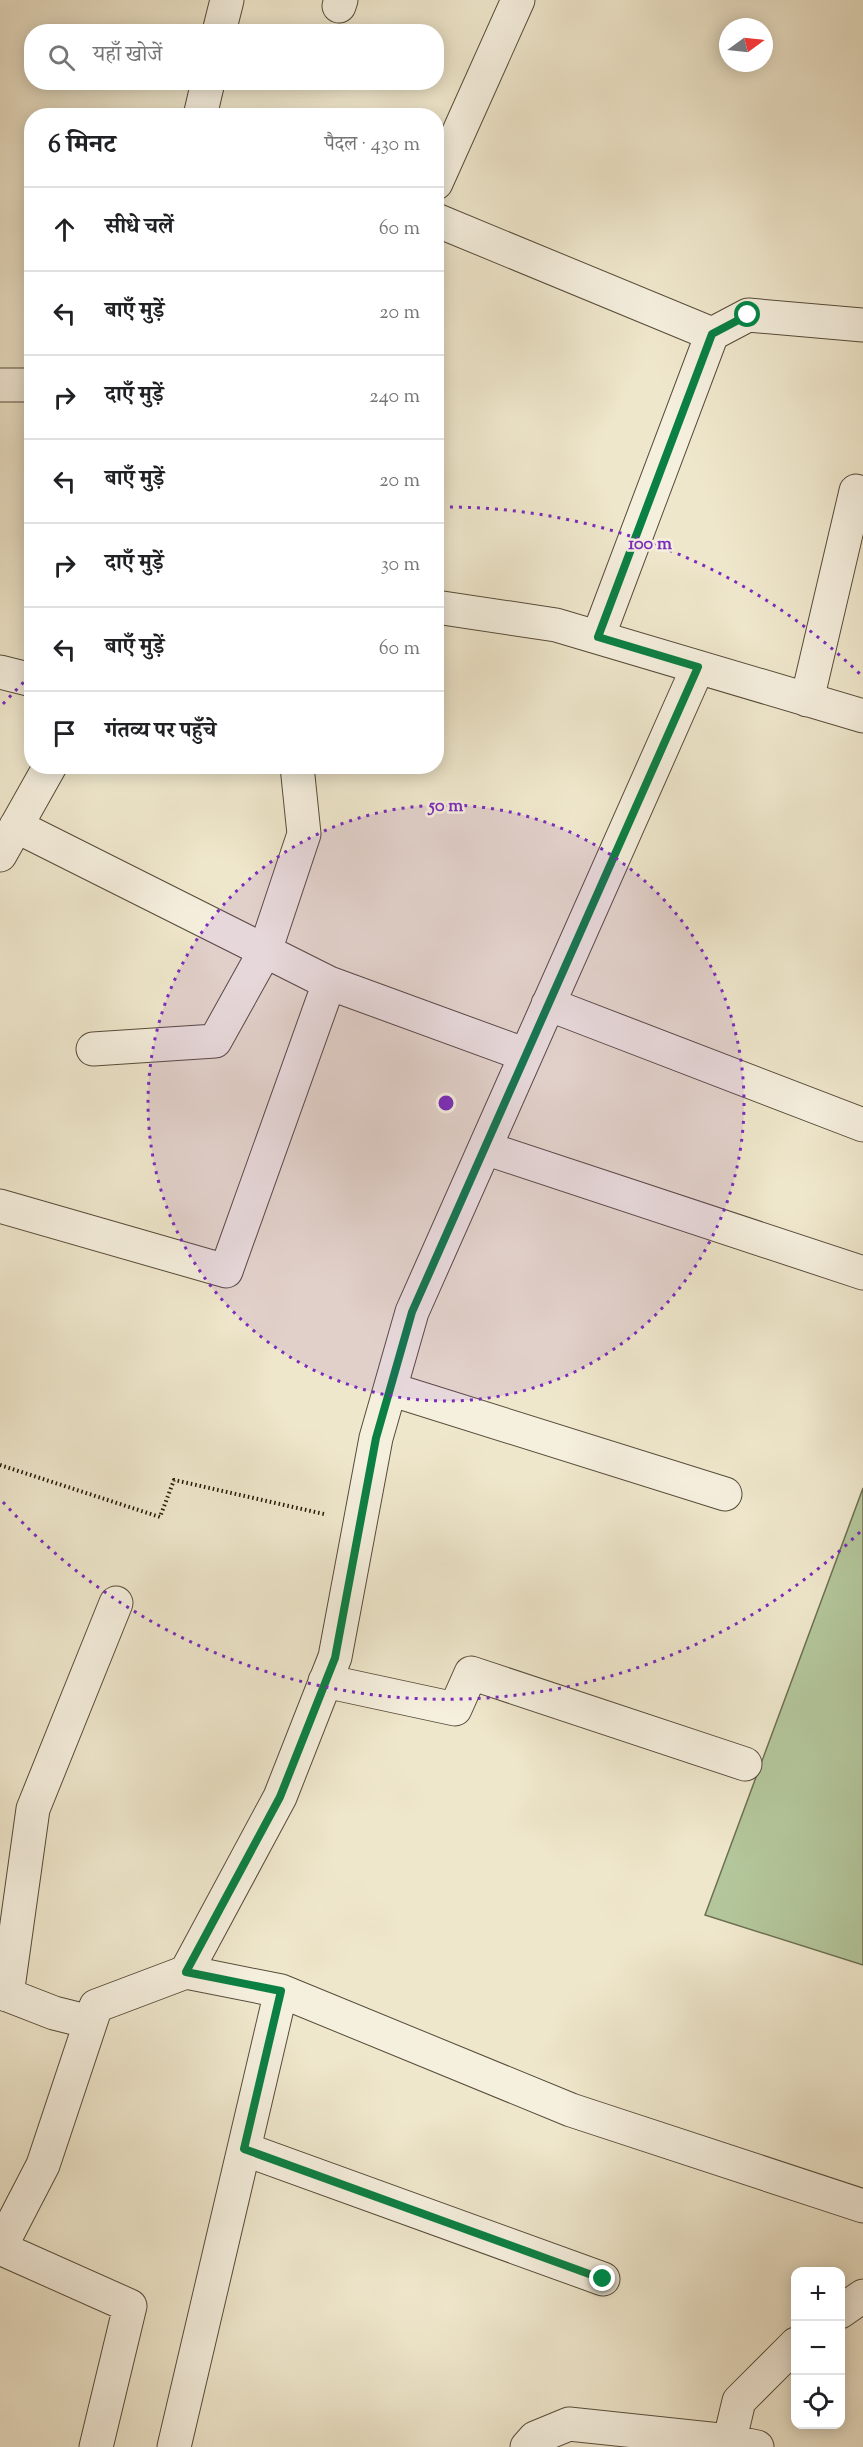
<!DOCTYPE html>
<html lang="hi">
<head>
<meta charset="utf-8">
<style>
	body { margin:0; font-family:"Sorts Mill Goudy","Noto Serif Devanagari",serif; background:#f6f6f6; color:#202124 }
	.controls { position:absolute; right:18px; bottom:18px; display:grid; overflow:hidden; border-radius:12px; box-shadow:0 3px 15px #0003 }
	.controls button { width:54px; height:54px; display:grid; place-items:center; padding:0; border:0; border-bottom:2px solid #e0e0e0; background:#fff; color:#202124; font:30px sans-serif }
	.compass { position:absolute; left:719px; top:18px; width:54px; height:54px; border-radius:50%; background:#fff; box-shadow:0 3px 15px #0003; rotate:75deg }
	.stop { position:absolute; width:18px; height:18px; margin:-14px; border:4px solid #0b8043; border-radius:50%; background:#fff }
	.stop.end { background:#0b8043; border-color:#fff; box-shadow:0 2px 6px #0008 }
	.list { margin:0; padding:0; list-style:none }
	h2 { display:flex; justify-content:space-between; align-items:center; height:78px; margin:0; padding:0 24px; font-size:26px }
	h2 small { font-size:20px; font-weight:400; color:#757577 }
	.list li { display:grid; grid-template-columns:39px 1fr auto; gap:18px; align-items:center; box-sizing:border-box; height:84px; padding:0 24px; border-top:2px solid #e0e0e0 }
	.list b { display:block; font-size:22px; white-space:nowrap }
	.list em { font-size:20px; font-style:normal; color:#757577 }
	.icon { flex:none; width:33px; height:33px; fill:none; stroke:currentColor; stroke-width:2; stroke-linecap:round; stroke-linejoin:round }
	.map { position:relative; flex:none; width:863px; height:2447px; overflow:hidden }
	.search { position:absolute; background:#fff; box-shadow:0 3px 15px #0003; left:24px; top:24px; width:420px; height:66px; display:flex; align-items:center; gap:15px; box-sizing:border-box; padding:0 21px; border-radius:24px; color:#757577; font-size:22px }
	.panel { position:absolute; background:#fff; box-shadow:0 3px 15px #0003; left:24px; top:108px; width:420px; height:666px; border-radius:24px }
	.map>svg:first-child { display:block }
</style>
</head>
<body>
<div class="map">
<svg width="863" height="2447" viewBox="0 0 863 2447">
	<rect width="100%" height="100%" fill="#efe7cc"/>
	<filter id="stains"><feTurbulence type="fractalNoise" baseFrequency=".00333" numOctaves="4"/><feColorMatrix values="0 0 0 0 .2 0 0 0 0 .09 0 0 0 0 .02 0 0 0 .5 -.17"/></filter>
	<radialGradient id="worn" r=".72"><stop offset=".6" stop-color="#630" stop-opacity="0"/><stop offset="1" stop-color="#630" stop-opacity=".3"/></radialGradient>
	<path fill="#b4c79c" stroke="#6c7052" stroke-width="1.5" d="M 863,1488 L 863,1965 L 705,1915 Z"/>
	<g fill="none" stroke-linecap="round" stroke-linejoin="round">
		<defs>
			<path id="minor" d="M 339,6 L 341,0
				M 219,32 L 227,0
				M 200,116 L 208,82
				M 436,183 L 518,0
				M 436,220 L 712,334
				M 0,385 L 32,385
				M 436,607 L 556,625 L 863,716
				M 598,637 L 712,334 L 748,315 L 863,325
				M 0,672 L 32,680
				M 807,700 L 856,491
				M 16,826 L 329,983 L 526,1055
				M 0,855 L 50,766
				M 548,1004 L 863,1125
				M 93,1049 L 215,1041 L 265,951 L 304,834 L 297,766
				M 485,1148 L 863,1273
				M 0,1206 L 226,1271 L 329,983
				M 390,1389 L 725,1494
				M 325,1681 L 455,1709 L 471,1673 L 745,1764
				M 186,1972 L 280,1797 L 335,1657 L 376,1438 L 412,1312 L 698,667
				M 0,1992 L 54,2013 L 90,2022
				M 7,1995 L 33,1809 L 116,1603
				M 244,2149 L 603,2279
				M 0,2248 L 43,2165 L 96,2006 L 186,1972 L 281,1991 L 571,2110 L 863,2206
				M 0,2248 L 130,2306 L 96,2447
				M 840,2312 L 863,2296
				M 174,2447 L 281,1991
				M 527,2447 L 535,2438 L 569,2424 L 729,2441 L 757,2447
				M 728,2447 L 739,2401 L 796,2344"/>
		</defs>
		<use href="#minor" stroke="#564c39" stroke-width="35"/>
		<path stroke="#231808" stroke-width="4" stroke-dasharray="1.5 3" stroke-linecap="butt" d="M 0,1465 L 160,1517 L 174,1480 L 324,1514"/>
		<use href="#minor" stroke="#f5efde" stroke-width="33"/>
	</g>
	<g fill="none" stroke-linecap="round" stroke-linejoin="round">
		<path stroke="#0b8043" stroke-width="8" d="M 603,2279 L 244,2149 L 281,1991 L 186,1972 L 280,1797 L 335,1658 L 376,1438 L 412,1312 L 698,667 L 598,637 L 712,334 L 748,315"/>
	</g>
	<circle cx="446" cy="1103" r="298" fill="#7b2cbf" fill-opacity=".12"/>
	<g fill="none" stroke="#7b2cbf" stroke-width="3" stroke-dasharray="3 6">
		<circle cx="446" cy="1103" r="298"/>
		<path d="M860 1532A596 596 0 0 1 3 1502M3 704A596 596 0 0 1 28 678M441 507A596 596 0 0 1 860 674"/>
	</g>
	<circle cx="446" cy="1103" r="9" fill="#7b2cbf" stroke="#f5efde" stroke-width="3"/>
	<g font-size="18" text-anchor="middle" font-weight="bold" fill="#7b2cbf" stroke="#f5efde" stroke-width="5" stroke-linejoin="round" paint-order="stroke">
		<text x="650" y="549">100 m</text>
		<text x="446" y="811">50 m</text>
	</g>
	<rect width="100%" height="100%" filter="url(#stains)"/>
	<rect width="100%" height="100%" fill="url(#worn)"/>
</svg>
<div class="controls">
<button>+</button>
<button>−</button>
<button><svg class="icon" aria-label="locate" viewBox="0 0 24 24"><circle cx="12" cy="12" r="6"/><path d="M12 2v4M12 18v4M2 12h4M18 12h4"/></svg></button>
</div>
<svg class="compass" viewBox="-18 -18 36 36"><path d="M0-13l5 13h-10z" fill="#e53935"/><path d="M0 13l5-13h-10z" fill="#757577"/></svg>
<div class="stop" style="left:748px;top:315px"></div>
<div class="stop end" style="left:603px;top:2279px"></div>
<div class="search"><svg class="icon" aria-label="search" viewBox="0 0 24 24"><circle cx="10" cy="10" r="6"/><path d="M15 15l6 6"/></svg>यहाँ खोजें</div>
<section class="panel">
<h2>6 मिनट<small>पैदल · 430 m</small></h2>
<ul class="list">
<li><svg class="icon" aria-label="ahead" viewBox="0 0 24 24"><path d="M12 20V5M6 11l6-6 6 6"/></svg><div><b>सीधे चलें</b></div><em>60 m</em></li>
<li><svg class="icon" aria-label="left" viewBox="0 0 24 24"><path d="M17 20v-9H6M10 6l-5 5 5 5"/></svg><div><b>बाएँ मुड़ें</b></div><em>20 m</em></li>
<li><svg class="icon" aria-label="right" viewBox="0 0 24 24"><path d="M7 20v-9h11M14 6l5 5-5 5"/></svg><div><b>दाएँ मुड़ें</b></div><em>240 m</em></li>
<li><svg class="icon" aria-label="left" viewBox="0 0 24 24"><path d="M17 20v-9H6M10 6l-5 5 5 5"/></svg><div><b>बाएँ मुड़ें</b></div><em>20 m</em></li>
<li><svg class="icon" aria-label="right" viewBox="0 0 24 24"><path d="M7 20v-9h11M14 6l5 5-5 5"/></svg><div><b>दाएँ मुड़ें</b></div><em>30 m</em></li>
<li><svg class="icon" aria-label="left" viewBox="0 0 24 24"><path d="M17 20v-9H6M10 6l-5 5 5 5"/></svg><div><b>बाएँ मुड़ें</b></div><em>60 m</em></li>
<li><svg class="icon" aria-label="arrive" viewBox="0 0 24 24"><path d="M6 21V4h12l-3 4 3 4H6"/></svg><div><b>गंतव्य पर पहुँचे</b></div></li>
</ul>
</section>
</div>
</body>
</html>
